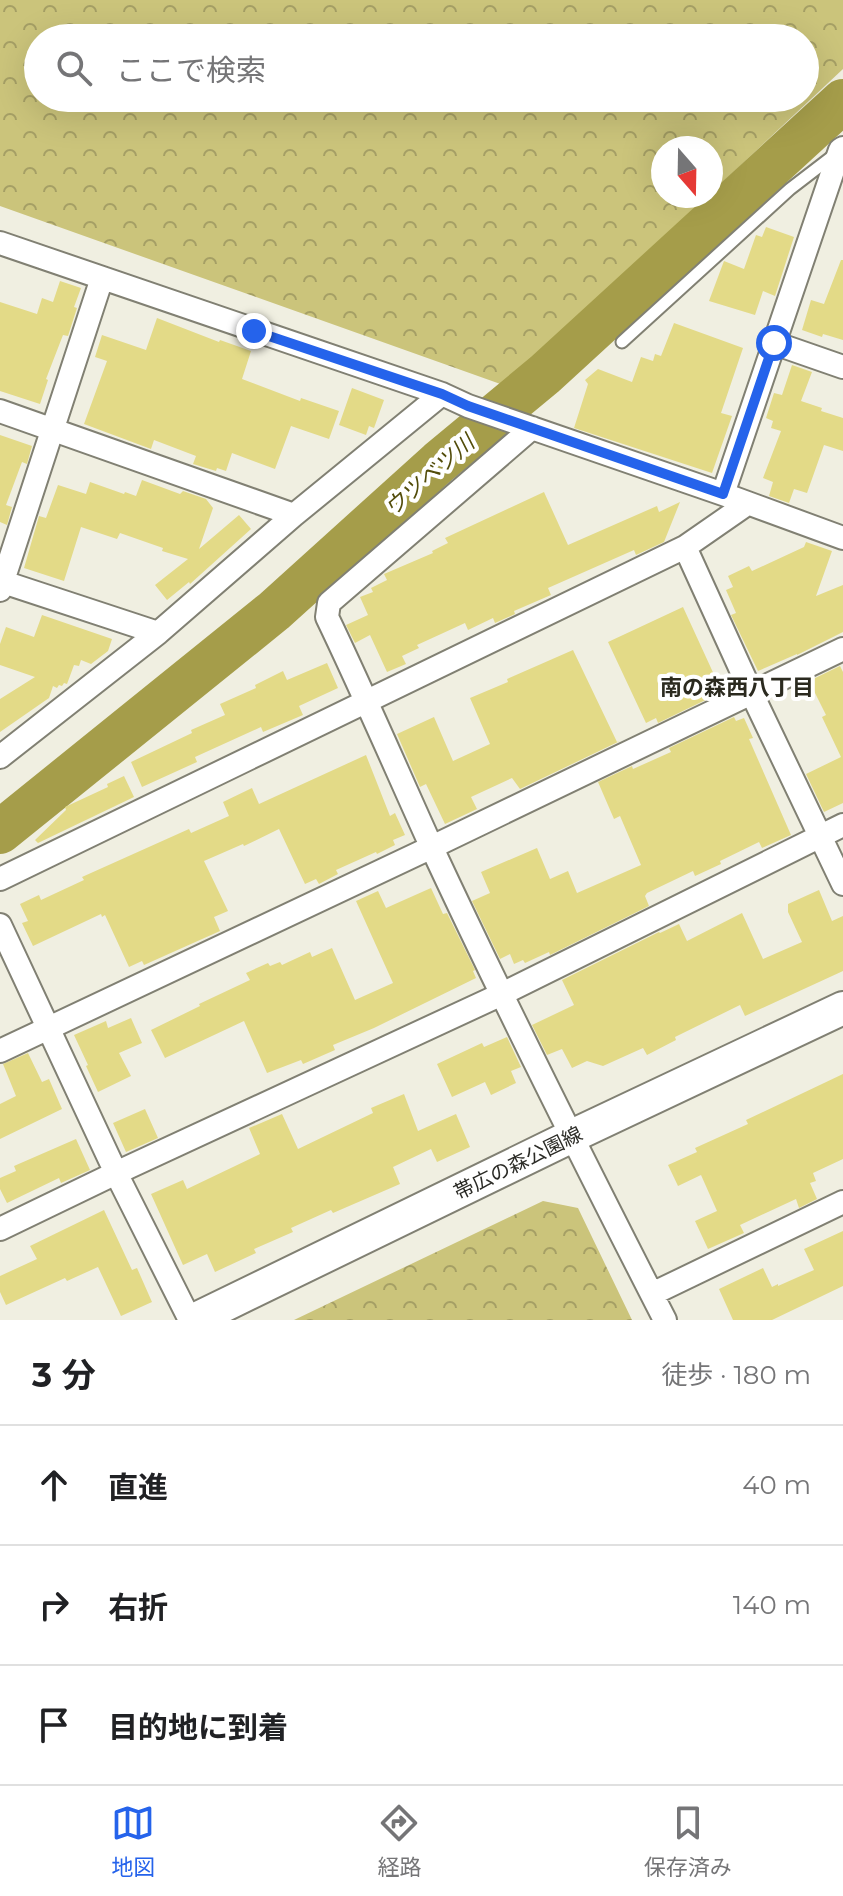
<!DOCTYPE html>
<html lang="ja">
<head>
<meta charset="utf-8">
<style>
	body { margin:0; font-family:Montserrat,"Noto Sans JP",sans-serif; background:#f6f6f6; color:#202124 }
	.compass { position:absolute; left:651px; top:136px; width:72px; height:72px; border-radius:50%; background:#fff; box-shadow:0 8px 32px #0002; rotate:160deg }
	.stop { position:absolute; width:24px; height:24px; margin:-18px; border:6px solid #2563eb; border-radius:50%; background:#fff }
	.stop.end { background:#2563eb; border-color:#fff; box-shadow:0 2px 8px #0008 }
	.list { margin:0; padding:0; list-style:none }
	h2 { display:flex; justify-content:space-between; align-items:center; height:104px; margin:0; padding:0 32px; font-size:34px }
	h2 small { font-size:26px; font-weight:400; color:#757577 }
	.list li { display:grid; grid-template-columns:52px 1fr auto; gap:24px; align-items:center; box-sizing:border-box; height:120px; padding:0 32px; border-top:2px solid #e0e0e0 }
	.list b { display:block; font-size:30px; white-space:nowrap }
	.list em { font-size:26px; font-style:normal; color:#757577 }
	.icon { flex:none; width:44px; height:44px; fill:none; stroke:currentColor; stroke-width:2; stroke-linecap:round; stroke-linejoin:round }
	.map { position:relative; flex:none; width:843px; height:1320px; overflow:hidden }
	.search { position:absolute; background:#fff; box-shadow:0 8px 32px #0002; left:24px; right:24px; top:24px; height:88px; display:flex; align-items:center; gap:20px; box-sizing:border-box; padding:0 28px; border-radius:44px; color:#757577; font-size:30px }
	.sheet { height:464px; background:#fff }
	nav { display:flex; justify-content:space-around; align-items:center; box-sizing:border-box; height:112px; border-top:2px solid #e0e0e0; background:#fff; font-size:22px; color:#757577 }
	nav a { display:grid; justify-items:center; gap:4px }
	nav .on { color:#2563eb }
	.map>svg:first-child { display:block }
</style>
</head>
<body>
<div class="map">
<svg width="843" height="1320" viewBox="0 0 843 1320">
	<defs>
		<pattern id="forest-crowns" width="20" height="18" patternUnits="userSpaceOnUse" patternTransform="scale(2)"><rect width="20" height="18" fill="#cbc47b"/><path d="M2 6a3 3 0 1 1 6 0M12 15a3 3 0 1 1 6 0" fill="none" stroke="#a59f65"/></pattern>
	</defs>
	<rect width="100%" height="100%" fill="#f0efe1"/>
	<path fill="url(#forest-crowns)" fill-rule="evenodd" d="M 0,0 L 843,0 L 843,69 L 711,193 L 711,148 L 663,148 L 663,196 L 708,196 L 506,386 L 0,206 ZM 38,38 L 805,38 L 805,98 L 38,98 Z
		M 543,1201 L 578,1208 L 632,1320 L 294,1320 Z"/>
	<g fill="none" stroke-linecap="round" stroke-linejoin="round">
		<path stroke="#a59d4a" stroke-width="44" d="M 0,832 L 274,611 L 439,462 L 545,374 L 843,101"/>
	</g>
	<path fill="#e3da87" d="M 766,227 L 794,237 L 775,296 L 763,291 L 755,315 L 709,301 L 724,261 L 744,269 L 756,235 L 762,237 Z
		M 841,260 L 843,260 L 843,340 L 823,334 L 822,337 L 802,330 L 811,300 L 824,304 Z
		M 60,281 L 81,288 L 74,307 L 77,308 L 68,336 L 63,335 L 46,379 L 48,380 L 40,404 L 0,391 L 0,302 L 37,314 L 42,298 L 53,302 Z
		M 157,318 L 219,342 L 220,340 L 251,351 L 242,379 L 300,401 L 301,398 L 339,411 L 329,439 L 291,426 L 275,469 L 232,453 L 226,471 L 217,468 L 216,471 L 193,464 L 196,456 L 154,440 L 151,449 L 84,424 L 107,361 L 95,357 L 102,335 L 146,350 Z
		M 674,323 L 743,348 L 721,413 L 732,416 L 712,473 L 574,428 L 588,384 L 585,380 L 598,369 L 632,382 L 641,357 L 653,361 L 655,354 L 661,356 Z
		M 792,365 L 812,372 L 801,401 L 822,408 L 821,411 L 843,418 L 843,451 L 824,445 L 807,493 L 794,489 L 789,503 L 769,496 L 773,482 L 763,478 L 781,431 L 771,428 L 773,421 L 766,418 L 774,393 L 782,395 Z
		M 352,388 L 384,400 L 374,428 L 369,426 L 366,435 L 339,425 Z
		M 0,435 L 32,446 L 27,464 L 22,462 L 6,505 L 12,507 L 7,525 L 0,522 Z
		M 142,480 L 180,494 L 183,491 L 206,499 L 213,508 L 199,549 L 239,515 L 251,529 L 190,584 L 189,582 L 167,600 L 155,585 L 188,559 L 162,551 L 163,548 L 120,533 L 117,539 L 81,527 L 64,581 L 24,568 L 39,516 L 46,518 L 58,485 L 86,494 L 90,482 L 124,494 L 125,492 L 136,496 Z
		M 544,492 L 568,545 L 657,506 L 659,512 L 680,502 L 664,542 L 636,555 L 634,550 L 548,588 L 551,595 L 514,611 L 515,614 L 495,623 L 493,618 L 468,630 L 465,623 L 417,645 L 419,648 L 402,656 L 406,664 L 387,672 L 370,635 L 355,643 L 346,625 L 368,615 L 360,597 L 373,592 L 371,588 L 387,580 L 384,574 L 433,553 L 432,551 L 448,543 L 445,538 Z
		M 806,542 L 832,551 L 816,596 L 843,585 L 843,632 L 797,655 L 797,654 L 758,671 L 731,615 L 736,613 L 726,590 L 733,587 L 728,576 L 749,566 L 752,571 L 804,547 Z
		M 683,607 L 722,692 L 658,723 L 656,718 L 646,723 L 608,642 Z
		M 42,615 L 112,639 L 108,651 L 91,664 L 81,660 L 79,666 L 74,665 L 67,684 L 64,683 L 62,686 L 59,685 L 57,688 L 53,686 L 49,698 L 0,732 L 0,699 L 35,677 L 0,665 L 0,644 L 6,627 L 34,637 Z
		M 573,650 L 617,742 L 620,741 L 520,789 L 512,778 L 471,797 L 477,809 L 445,824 L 426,784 L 420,787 L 397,734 L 434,717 L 453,761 L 490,744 L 470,698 L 508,682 L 507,679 Z
		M 327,663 L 338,688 L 299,706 L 303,715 L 263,732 L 261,727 L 195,757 L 197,762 L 142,787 L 131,762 L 192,733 L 191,730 L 225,715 L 220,704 L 256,688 L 255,685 L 283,671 L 287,680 Z
		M 840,666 L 843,672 L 843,803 L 824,812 L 806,774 L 841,757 L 822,717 L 826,715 L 809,681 Z
		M 734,717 L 736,721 L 744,718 L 753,738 L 749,739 L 791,835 L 762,848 L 759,842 L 720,861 L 721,864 L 695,876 L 693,871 L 647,893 L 645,896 L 649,906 L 550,955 L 549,952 L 525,963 L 523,960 L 514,964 L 510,954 L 500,959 L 472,901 L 490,893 L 481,872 L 537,848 L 550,879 L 568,871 L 577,893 L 641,865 L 620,816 L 614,819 L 598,782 L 632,766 L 633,769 L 671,752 L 669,748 Z
		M 366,755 L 390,816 L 395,813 L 405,835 L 393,840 L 395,845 L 377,854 L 376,852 L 336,870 L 338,874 L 319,884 L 316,879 L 305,884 L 279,829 L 244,846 L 243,844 L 204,861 L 228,911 L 214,917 L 220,931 L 144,965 L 142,961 L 129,967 L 105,915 L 102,917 L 101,914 L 33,946 L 22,923 L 28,921 L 20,904 L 39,895 L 41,900 L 84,880 L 82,877 L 189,829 L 191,833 L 229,816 L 223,802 L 252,788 L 259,804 Z
		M 124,776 L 134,797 L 38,843 L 35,840 L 66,810 L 65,807 L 108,787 L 107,784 Z
		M 431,888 L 443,914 L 447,913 L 475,970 L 473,971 L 476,978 L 374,1028 L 333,1045 L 335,1050 L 303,1064 L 301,1060 L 267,1073 L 244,1021 L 165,1058 L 151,1030 L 200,1006 L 199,1004 L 250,980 L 246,973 L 268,963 L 270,966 L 280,962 L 282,965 L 310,952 L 312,957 L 332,948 L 355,1000 L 393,983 L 356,901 L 378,891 L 386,908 Z
		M 819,890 L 832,921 L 843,916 L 843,971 L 745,1016 L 740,1005 L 675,1037 L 676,1040 L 647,1055 L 643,1048 L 603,1066 L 587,1061 L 572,1068 L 562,1049 L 547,1055 L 532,1025 L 574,1005 L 562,980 L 659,932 L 660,933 L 679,924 L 687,941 L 742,913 L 763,959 L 802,942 L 788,912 L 788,904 Z
		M 131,1018 L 142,1043 L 119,1053 L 131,1076 L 98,1092 L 86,1066 L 88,1065 L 74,1035 L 106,1021 L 108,1028 Z
		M 507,1037 L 521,1067 L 511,1071 L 516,1083 L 491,1095 L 485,1082 L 452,1097 L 437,1064 L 482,1043 L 484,1047 Z
		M 28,1053 L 42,1082 L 49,1079 L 62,1109 L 0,1139 L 0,1104 L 16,1096 L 3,1064 Z
		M 843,1074 L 843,1159 L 813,1173 L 816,1181 L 810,1183 L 817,1199 L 799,1208 L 796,1199 L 740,1225 L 744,1233 L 708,1249 L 695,1221 L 717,1211 L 701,1175 L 678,1186 L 668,1165 L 697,1152 L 695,1148 L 748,1124 L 746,1120 Z
		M 404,1094 L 418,1131 L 456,1114 L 470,1147 L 437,1162 L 431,1149 L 393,1167 L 400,1184 L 333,1213 L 331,1210 L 291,1228 L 293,1232 L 254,1249 L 256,1253 L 215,1272 L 207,1254 L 183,1265 L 151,1194 L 183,1180 L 187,1189 L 260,1154 L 249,1128 L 282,1114 L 298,1149 L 373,1113 L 371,1108 Z
		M 145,1109 L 158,1138 L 126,1152 L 113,1123 Z
		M 76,1139 L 90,1170 L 61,1183 L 59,1178 L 7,1203 L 0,1189 L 0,1178 L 16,1171 L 14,1166 Z
		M 104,1210 L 132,1270 L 137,1268 L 152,1302 L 121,1316 L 98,1267 L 67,1281 L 65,1278 L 6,1305 L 0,1292 L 0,1276 L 37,1259 L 30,1246 Z
		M 843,1231 L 843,1286 L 772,1320 L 733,1320 L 719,1289 L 763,1268 L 772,1287 L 778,1284 L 778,1286 L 814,1270 L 804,1249 Z"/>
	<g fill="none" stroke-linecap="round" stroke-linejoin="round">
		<defs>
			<path id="service" d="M 622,342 L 790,189 L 833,156"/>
			<path id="minor" d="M 0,243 L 442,394 L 468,406 L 723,494 L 843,538
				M 774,343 L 843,367
				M 0,411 L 294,515
				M 532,428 L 329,603 L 327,617 C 364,694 397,771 432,848 C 506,1007 585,1164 665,1320
				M 723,494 L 840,150 L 843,148
				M 685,547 L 752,694 L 843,884
				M 0,581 L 158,633
				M 0,590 L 102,278
				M 0,757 L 158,633 L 294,515 L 442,394
				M 0,879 L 685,547 L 747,504
				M 0,925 L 116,1173 L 190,1320
				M 0,1051 L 432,847 L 843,649
				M 0,1229 L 116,1173 L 502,994 L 843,825
				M 652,1294 L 843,1202"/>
			<path id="secondary" d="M 194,1320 L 572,1136 L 843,1008"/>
		</defs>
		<use href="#service" stroke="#818073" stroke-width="15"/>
		<use href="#minor" stroke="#818073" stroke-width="26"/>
		<use href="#secondary" stroke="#818073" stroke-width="36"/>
		<use href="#service" stroke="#fff" stroke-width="11"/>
		<use href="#minor" stroke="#fff" stroke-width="22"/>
		<use href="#secondary" stroke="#fff" stroke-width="32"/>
	</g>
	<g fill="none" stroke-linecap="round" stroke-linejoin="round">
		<path stroke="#2563eb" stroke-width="10" d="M 254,331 L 442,394 L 468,406 L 723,494 L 774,343"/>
	</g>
	<g text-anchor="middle" stroke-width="8" stroke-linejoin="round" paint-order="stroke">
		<g font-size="20" fill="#2b2b26" stroke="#fff">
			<text transform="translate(518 1163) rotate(-26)" y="7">帯広の森公園線</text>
		</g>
		<g font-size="22" font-style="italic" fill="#524c0a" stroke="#fff">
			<text transform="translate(429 475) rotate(-41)" y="8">ウツベツ川</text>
		</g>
		<g font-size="22" font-weight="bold" fill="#2b2a1f" stroke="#fff">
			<text x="737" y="695">南の森西八丁目</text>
		</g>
	</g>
</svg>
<svg class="compass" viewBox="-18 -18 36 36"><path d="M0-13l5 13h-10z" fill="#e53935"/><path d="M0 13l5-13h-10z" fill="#757577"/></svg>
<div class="stop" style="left:774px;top:343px"></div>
<div class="stop end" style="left:254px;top:331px"></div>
<div class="search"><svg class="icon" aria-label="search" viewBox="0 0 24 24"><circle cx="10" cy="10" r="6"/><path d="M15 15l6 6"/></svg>ここで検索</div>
</div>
<section class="sheet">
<h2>3 分<small>徒歩 · 180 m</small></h2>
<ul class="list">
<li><svg class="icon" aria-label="ahead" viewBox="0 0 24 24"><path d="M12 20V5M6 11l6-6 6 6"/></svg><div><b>直進</b></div><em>40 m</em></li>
<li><svg class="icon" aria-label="right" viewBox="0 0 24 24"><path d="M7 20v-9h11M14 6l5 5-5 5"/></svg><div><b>右折</b></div><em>140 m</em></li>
<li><svg class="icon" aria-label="arrive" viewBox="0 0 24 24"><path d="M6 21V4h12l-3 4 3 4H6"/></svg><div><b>目的地に到着</b></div></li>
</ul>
</section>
<nav>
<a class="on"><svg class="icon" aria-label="map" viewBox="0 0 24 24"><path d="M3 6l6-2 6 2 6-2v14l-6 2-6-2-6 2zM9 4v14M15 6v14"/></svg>地図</a>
<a><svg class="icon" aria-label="directions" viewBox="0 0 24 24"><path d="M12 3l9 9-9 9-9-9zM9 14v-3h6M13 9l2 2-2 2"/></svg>経路</a>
<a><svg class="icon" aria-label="saved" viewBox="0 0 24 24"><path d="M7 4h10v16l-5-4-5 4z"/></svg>保存済み</a>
</nav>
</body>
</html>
